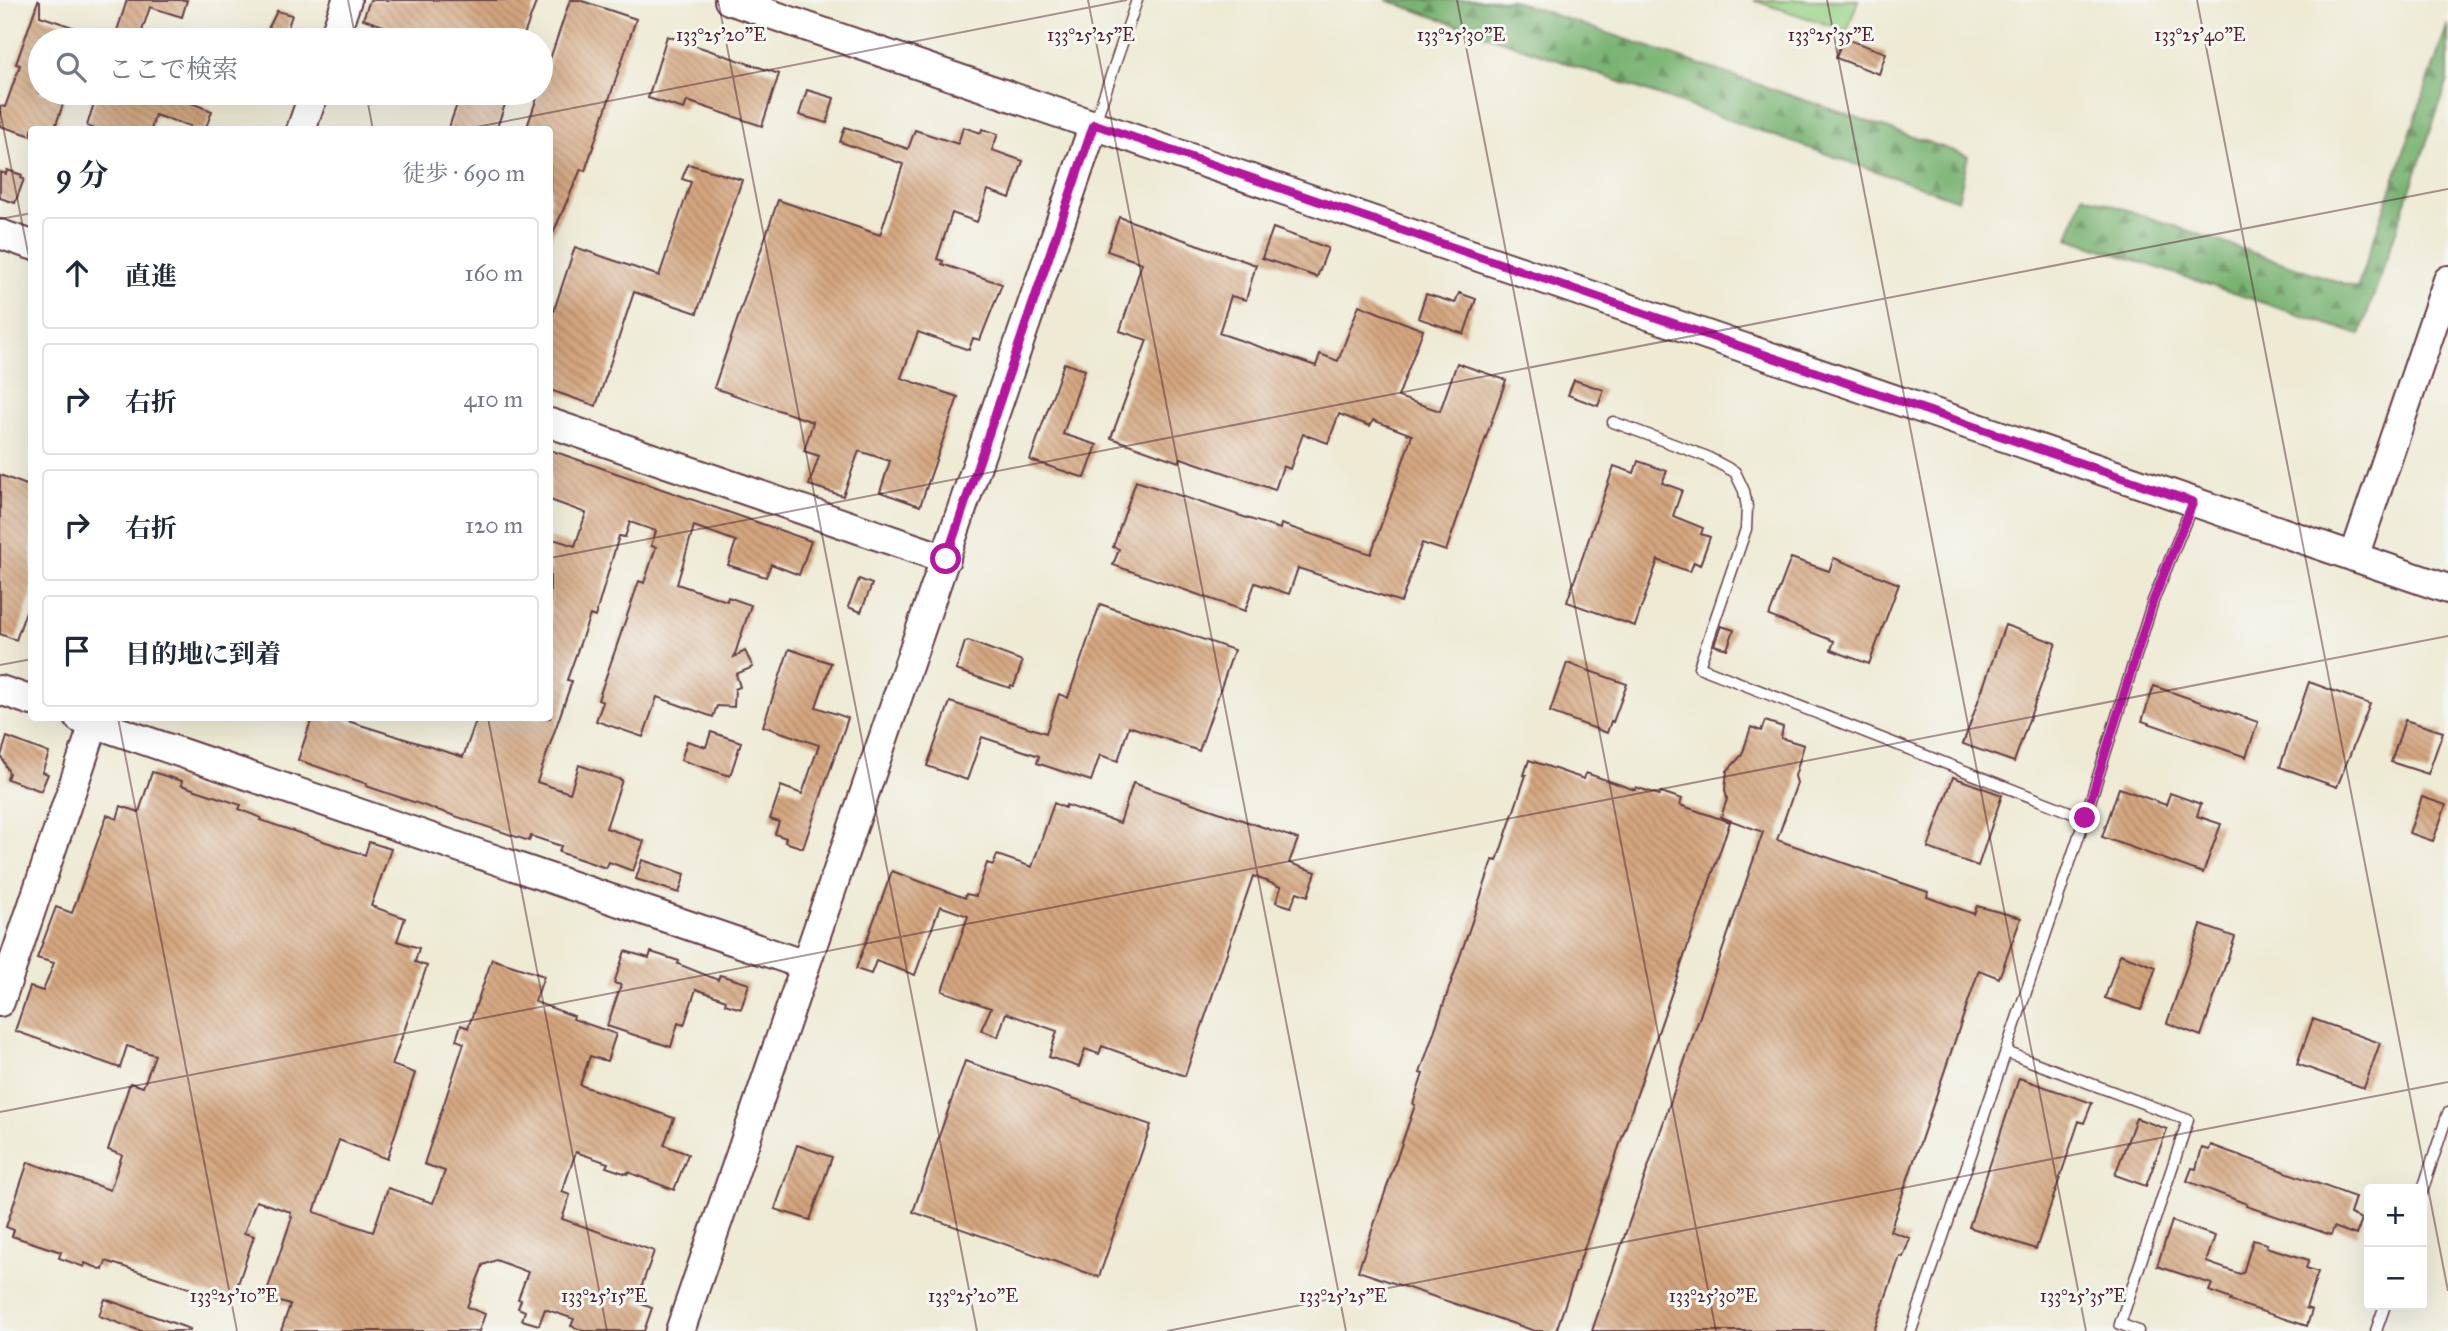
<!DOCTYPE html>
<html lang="ja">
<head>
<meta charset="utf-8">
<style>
	body { margin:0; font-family:"IM FELL Great Primer","Noto Serif JP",serif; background:#f6f6f7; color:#1f2937 }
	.controls { position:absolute; right:21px; bottom:21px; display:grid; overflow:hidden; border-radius:7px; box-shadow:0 7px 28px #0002 }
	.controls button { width:63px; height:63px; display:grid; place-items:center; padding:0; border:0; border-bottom:2px solid #e0e1e3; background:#fff; color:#1f2937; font:35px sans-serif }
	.stop { position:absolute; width:21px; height:21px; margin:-16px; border:5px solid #b5179e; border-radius:50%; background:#fff }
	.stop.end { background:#b5179e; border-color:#fff; box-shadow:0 2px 7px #0008 }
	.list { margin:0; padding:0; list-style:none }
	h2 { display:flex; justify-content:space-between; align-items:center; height:91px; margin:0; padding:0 28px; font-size:30px }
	h2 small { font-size:23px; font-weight:400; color:#747a83 }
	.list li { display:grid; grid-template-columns:46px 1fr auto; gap:21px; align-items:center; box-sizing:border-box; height:112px; margin:0 14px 14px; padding:0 14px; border:2px solid #e0e1e3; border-radius:7px }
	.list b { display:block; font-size:26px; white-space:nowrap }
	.list em { font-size:23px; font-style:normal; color:#747a83 }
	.icon { flex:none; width:38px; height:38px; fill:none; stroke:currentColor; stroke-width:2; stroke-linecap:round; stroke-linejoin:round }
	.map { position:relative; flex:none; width:2448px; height:1331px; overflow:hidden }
	.search { position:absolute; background:#fff; box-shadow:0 7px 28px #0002; left:28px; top:28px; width:525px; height:77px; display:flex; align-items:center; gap:18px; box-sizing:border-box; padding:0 24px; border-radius:38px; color:#747a83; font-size:26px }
	.panel { position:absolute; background:#fff; box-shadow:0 7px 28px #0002; left:28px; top:126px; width:525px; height:595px; border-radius:7px }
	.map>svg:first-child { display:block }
</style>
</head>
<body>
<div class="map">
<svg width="2448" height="1331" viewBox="0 0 2448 1331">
	<defs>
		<pattern id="forest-firs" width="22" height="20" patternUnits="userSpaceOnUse" patternTransform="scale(1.75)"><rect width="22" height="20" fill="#7ab473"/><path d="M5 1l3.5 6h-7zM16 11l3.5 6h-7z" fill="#66925f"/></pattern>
		<pattern id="building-back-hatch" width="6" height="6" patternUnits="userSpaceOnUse" patternTransform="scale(1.75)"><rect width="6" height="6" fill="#d4a67f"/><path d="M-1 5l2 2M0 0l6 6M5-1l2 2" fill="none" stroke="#ae8768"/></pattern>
	</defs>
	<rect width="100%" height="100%" fill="#f6f6f2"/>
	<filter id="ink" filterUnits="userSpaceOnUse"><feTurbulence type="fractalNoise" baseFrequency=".0143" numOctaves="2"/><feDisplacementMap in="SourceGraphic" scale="14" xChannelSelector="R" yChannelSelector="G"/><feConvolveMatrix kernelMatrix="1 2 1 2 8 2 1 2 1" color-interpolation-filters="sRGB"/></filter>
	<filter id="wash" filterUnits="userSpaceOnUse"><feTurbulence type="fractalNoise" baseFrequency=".00686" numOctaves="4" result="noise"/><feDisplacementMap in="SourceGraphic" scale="28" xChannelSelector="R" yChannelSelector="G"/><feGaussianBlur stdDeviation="1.57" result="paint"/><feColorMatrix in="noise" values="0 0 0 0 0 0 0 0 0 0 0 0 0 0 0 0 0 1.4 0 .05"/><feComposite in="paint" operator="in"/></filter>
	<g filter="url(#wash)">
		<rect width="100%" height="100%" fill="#eeead4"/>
		<path fill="#98d286" stroke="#717858" stroke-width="2" d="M 1753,0 L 1858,0 L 1847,31 Z"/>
		<path fill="url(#forest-firs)" stroke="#626a4f" stroke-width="2" d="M 1386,0 L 1511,0 L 1968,156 L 1958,200 Z
			M 2448,24 L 2448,80 L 2360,335 L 2068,238 L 2083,195 L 2357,288 Z"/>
		<g id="blocks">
			<path fill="url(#building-back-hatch)" d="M 127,0 L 187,0 L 182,17 L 150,7 L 139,40 L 114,40 Z
				M 370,0 L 537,0 L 522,40 L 423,40 L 363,19 Z
				M 570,0 L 579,0 L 636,19 L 585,171 L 581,169 L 550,240 L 550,130 L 526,130 Z
				M 38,1 L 40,2 L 40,16 L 105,38 L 104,40 L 40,40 L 40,93 L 67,93 L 54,130 L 32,130 L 32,136 L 0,126 L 0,106 L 5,107 L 20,65 L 16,64 Z
				M 277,11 L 292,15 L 285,36 L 268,29 Z
				M 667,36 L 779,74 L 762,126 L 687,101 L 684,109 L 648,98 Z
				M 1843,38 L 1886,53 L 1879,74 L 1836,58 Z
				M 807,90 L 834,98 L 827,123 L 799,115 Z
				M 97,93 L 166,93 L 212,111 L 205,130 L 189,130 L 190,126 L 155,115 L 151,130 L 97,130 L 87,126 Z
				M 461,93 L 509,93 L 496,130 L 448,130 Z
				M 845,127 L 908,149 L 915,130 L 958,144 L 963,127 L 981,133 L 982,129 L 998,134 L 992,150 L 1023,161 L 1010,198 L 988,190 L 977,222 L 952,213 L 937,259 L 943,261 L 942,264 L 1002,284 L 980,340 L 973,338 L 969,350 L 918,332 L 901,378 L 958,397 L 920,506 L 880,492 L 890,461 L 859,451 L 843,496 L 809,485 L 819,456 L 804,451 L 813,422 L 714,388 L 778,200 L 880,235 L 903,164 L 840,142 Z
				M 688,164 L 742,180 L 697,313 L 634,292 L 596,406 L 550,390 L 550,322 L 575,247 L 659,276 L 691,182 L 682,179 Z
				M 7,170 L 22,175 L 21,178 L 24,179 L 15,203 L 0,198 L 0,172 L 6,174 Z
				M 1119,217 L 1256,265 L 1246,300 L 1231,296 L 1219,333 L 1316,366 L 1320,354 L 1338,361 L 1359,305 L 1423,330 L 1398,397 L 1440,411 L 1457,363 L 1506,380 L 1446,551 L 1422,543 L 1401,602 L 1298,568 L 1289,594 L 1255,583 L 1245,611 L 1113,565 L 1119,549 L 1113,547 L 1136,481 L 1280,529 L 1281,524 L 1371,554 L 1412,435 L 1373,420 L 1370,426 L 1339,414 L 1328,443 L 1303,434 L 1290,469 L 1283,466 L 1275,490 L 1181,458 L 1179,462 L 1111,438 L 1147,340 L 1120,331 L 1142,263 L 1107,251 Z
				M 1273,228 L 1328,248 L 1317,277 L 1262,258 Z
				M 1459,293 L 1476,299 L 1464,334 L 1418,318 L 1426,294 L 1455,303 Z
				M 1064,363 L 1085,370 L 1063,434 L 1097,445 L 1085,478 L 1030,460 Z
				M 1574,380 L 1604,390 L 1598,406 L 1568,395 Z
				M 550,450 L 811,541 L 799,575 L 771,564 L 766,577 L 728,565 L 736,541 L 694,526 L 677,584 L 727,601 L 728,597 L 751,605 L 734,657 L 745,651 L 753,667 L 736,674 L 740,687 L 735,689 L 734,707 L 717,706 L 713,717 L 657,697 L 643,737 L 596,721 L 603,702 L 598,700 L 639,581 L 644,583 L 656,547 L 651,546 L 656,531 L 630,522 L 625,537 L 619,536 L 595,617 L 590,615 L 567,680 L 572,681 L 537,782 L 570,793 L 579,765 L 622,780 L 606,828 L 644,841 L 633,871 L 609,862 L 606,868 L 559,852 L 561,846 L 531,836 L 529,841 L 366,786 L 367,784 L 298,760 L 312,718 L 321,718 L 333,722 L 335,718 L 338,718 L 463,757 L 477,718 L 550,718 L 550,538 L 575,546 L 586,513 L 550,500 Z
				M 1638,461 L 1667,471 L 1662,483 L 1682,490 L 1673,516 L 1703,528 L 1701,534 L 1710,537 L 1700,565 L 1694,562 L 1690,572 L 1658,560 L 1635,626 L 1567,602 L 1614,466 L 1634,473 Z
				M 0,475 L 32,487 L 32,594 L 16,640 L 0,634 Z
				M 1791,558 L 1829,571 L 1834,558 L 1899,584 L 1869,664 L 1831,650 L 1834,641 L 1769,616 Z
				M 859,579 L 872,584 L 861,612 L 848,607 Z
				M 1100,604 L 1234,650 L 1199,751 L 1129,726 L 1118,761 L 1100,755 L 1091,781 L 1037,763 L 1039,756 L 982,737 L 967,780 L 927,766 L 950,702 L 1046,733 L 1059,694 L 1068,698 Z
				M 2005,625 L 2056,643 L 2014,762 L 1963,744 Z
				M 1721,626 L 1734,630 L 1727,649 L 1714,645 Z
				M 968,641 L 1020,660 L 1022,663 L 1014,686 L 1011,685 L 1010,688 L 956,670 L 965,642 Z
				M 789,649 L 831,663 L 816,707 L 848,718 L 803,848 L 785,842 L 786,838 L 775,834 L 779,822 L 770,819 L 781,786 L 802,794 L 819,745 L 763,726 Z
				M 1567,663 L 1627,684 L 1613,722 L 1611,721 L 1607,733 L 1550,712 Z
				M 2309,682 L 2370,704 L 2337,787 L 2280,767 Z
				M 2154,686 L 2258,722 L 2246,757 L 2142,721 Z
				M 2405,720 L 2443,732 L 2428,774 L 2391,762 Z
				M 1765,721 L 1783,727 L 1781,738 L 1804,745 L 1795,776 L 1797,783 L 1777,840 L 1928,892 L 1927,897 L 1974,914 L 1977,906 L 2021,918 L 1999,978 L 1979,970 L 1890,1231 L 1910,1238 L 1903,1257 L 1900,1256 L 1874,1331 L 1592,1331 L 1763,832 L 1721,817 L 1727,799 L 1725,790 L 1727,771 L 1742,755 L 1751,727 L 1761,731 Z
				M 711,732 L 741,742 L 730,776 L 681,760 L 687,741 L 706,747 Z
				M 7,737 L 49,753 L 42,772 L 48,774 L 41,791 L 7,779 L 9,773 L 1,756 Z
				M 1529,760 L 1584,779 L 1586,773 L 1635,790 L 1636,787 L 1659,795 L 1661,792 L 1682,799 L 1680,805 L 1730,822 L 1556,1331 L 1535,1331 L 1358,1271 L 1415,1105 L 1413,1104 L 1423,1074 L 1420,1073 L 1493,860 L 1497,861 L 1526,775 L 1524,775 Z
				M 152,772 L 182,781 L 181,785 L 241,805 L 239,809 L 261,818 L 260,820 L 365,855 L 369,842 L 391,849 L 371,906 L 405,918 L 397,941 L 419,948 L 415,962 L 427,966 L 392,1065 L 415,1073 L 387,1159 L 339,1140 L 314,1212 L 373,1232 L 388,1188 L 433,1203 L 445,1171 L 424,1164 L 464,1043 L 456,1040 L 461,1025 L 468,1028 L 492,959 L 544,976 L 535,1002 L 574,1016 L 573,1019 L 616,1034 L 607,1061 L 590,1056 L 580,1085 L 674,1118 L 664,1145 L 688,1154 L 674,1190 L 628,1172 L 627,1174 L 606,1167 L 608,1163 L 576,1152 L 562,1192 L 570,1195 L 562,1219 L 654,1251 L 636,1302 L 652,1308 L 644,1331 L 584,1331 L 571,1326 L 574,1319 L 545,1309 L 539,1325 L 522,1320 L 525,1311 L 518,1308 L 521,1300 L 518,1299 L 528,1272 L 496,1260 L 483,1265 L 467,1307 L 485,1314 L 479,1331 L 281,1331 L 290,1305 L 265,1297 L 292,1217 L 290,1216 L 291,1212 L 256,1201 L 244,1233 L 254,1236 L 232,1302 L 106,1261 L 103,1270 L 85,1263 L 84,1267 L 59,1258 L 61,1252 L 12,1236 L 14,1230 L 6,1227 L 28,1162 L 110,1190 L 122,1155 L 108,1150 L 130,1083 L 143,1087 L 155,1055 L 127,1046 L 120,1068 L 15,1031 L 30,987 L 43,991 L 54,963 L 37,958 L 56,907 L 72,913 L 107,815 L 117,819 L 121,806 L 139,812 Z
				M 1953,777 L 2002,795 L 1978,866 L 1928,848 Z
				M 1133,783 L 1298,839 L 1289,863 L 1316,872 L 1308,896 L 1297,892 L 1291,907 L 1276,902 L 1281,887 L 1253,876 L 1185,1076 L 1102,1046 L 1099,1054 L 1085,1049 L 1079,1067 L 1049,1057 L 1057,1031 L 1006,1013 L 998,1037 L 981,1030 L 991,1008 L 942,991 L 968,916 L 940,906 L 915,975 L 876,961 L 871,974 L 856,969 L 892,871 L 965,898 L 966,894 L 976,896 L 987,863 L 993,865 L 997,855 L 1032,867 L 1054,803 L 1065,808 L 1066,805 L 1120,823 Z
				M 2119,788 L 2166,805 L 2170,793 L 2201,804 L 2197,816 L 2221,824 L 2203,873 L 2102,837 Z
				M 2422,797 L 2446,805 L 2433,841 L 2409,833 Z
				M 642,860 L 685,874 L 679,893 L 636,879 Z
				M 2201,925 L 2235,937 L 2201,1036 L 2167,1023 Z
				M 625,951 L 649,958 L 651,952 L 679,961 L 678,964 L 718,980 L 720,975 L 749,984 L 741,1009 L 725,1004 L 726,1000 L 696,989 L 684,1025 L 678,1023 L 671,1047 L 607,1026 L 621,985 L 614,983 Z
				M 2120,954 L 2156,967 L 2141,1010 L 2105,998 Z
				M 2313,1019 L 2380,1043 L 2364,1088 L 2297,1064 Z
				M 965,1061 L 1151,1125 L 1099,1277 L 913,1212 Z
				M 2019,1078 L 2092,1103 L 2084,1123 L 2079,1121 L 2036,1249 L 1969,1227 Z
				M 2136,1118 L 2167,1129 L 2146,1186 L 2115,1175 Z
				M 797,1145 L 832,1157 L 810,1220 L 775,1209 Z
				M 2211,1145 L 2355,1197 L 2350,1214 L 2362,1219 L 2356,1235 L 2334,1227 L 2331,1235 L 2246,1206 L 2247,1204 L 2187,1181 L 2192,1168 L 2196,1169 L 2202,1148 L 2209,1150 Z
				M 2172,1221 L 2215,1236 L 2206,1262 L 2240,1274 L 2243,1273 L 2253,1240 L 2267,1244 L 2266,1247 L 2309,1260 L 2306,1268 L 2318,1272 L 2306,1308 L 2312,1310 L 2307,1326 L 2230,1301 L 2231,1299 L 2209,1291 L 2212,1284 L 2157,1266 Z
				M 105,1299 L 190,1329 L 190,1331 L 141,1331 L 99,1316 Z"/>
		</g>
	</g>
	<g filter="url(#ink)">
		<use href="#blocks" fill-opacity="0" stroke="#633d44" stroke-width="2"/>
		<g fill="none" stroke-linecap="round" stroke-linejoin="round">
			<defs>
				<path id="lane" d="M 1095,122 L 1137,0
					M 1613,422 L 1705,456 L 1735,472 L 1744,491 L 1747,507 L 1746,529 L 1699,667 L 2085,818
					M 2006,1052 L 2188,1120 L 2120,1324 L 2138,1331
					M 2422,1192 L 2448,1113
					M 1911,1331 L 2085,818 L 2153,601 L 2193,503
					M 2376,1331 L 2385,1305"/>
				<path id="secondary" d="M 729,0 L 2448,589
					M 333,40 L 347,0
					M 301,130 L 314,93
					M 0,234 L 32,245
					M 550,423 L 946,559
					M 2354,557 L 2448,280
					M 0,690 L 32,701
					M 79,718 L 805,965
					M 0,1002 L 96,718
					M 680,1331 L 1094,124"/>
			</defs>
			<use href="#lane" stroke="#633d44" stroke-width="13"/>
			<use href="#secondary" stroke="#633d44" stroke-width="32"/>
			<use href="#lane" stroke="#fff" stroke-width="10"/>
			<use href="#secondary" stroke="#fff" stroke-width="28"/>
		</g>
	</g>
	<g fill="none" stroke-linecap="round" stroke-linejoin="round" filter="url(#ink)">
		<path stroke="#b5179e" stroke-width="9" d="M 946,559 L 1094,124 L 2193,502 L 2153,601 L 2085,818"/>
	</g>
	<path fill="none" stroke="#4a1f2b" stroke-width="2" stroke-opacity="0.45" d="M 348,0 L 356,40M 718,0 L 977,1331M 1088,0 L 1346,1331M 1457,0 L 1716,1331M 1827,0 L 2086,1331M 2197,0 L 2448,1291M 366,93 L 373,130M 0,111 L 32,273M 461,130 L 1127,0M 0,219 L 32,213M 550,558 L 2448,189M 0,665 L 32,659M 118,718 L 237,1331M 488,718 L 607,1331M 0,1112 L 2448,636M 1167,1331 L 2448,1082"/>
	<g font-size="18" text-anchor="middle" fill="#4a1f2b" stroke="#f6f6f2" stroke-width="6" stroke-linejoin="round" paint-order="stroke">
		<text x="721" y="41">133°25'20"E</text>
		<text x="1091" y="41">133°25'25"E</text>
		<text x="1461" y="41">133°25'30"E</text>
		<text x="1831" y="41">133°25'35"E</text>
		<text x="2200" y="41">133°25'40"E</text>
		<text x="234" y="1302">133°25'10"E</text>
		<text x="604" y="1302">133°25'15"E</text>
		<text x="973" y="1302">133°25'20"E</text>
		<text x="1343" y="1302">133°25'25"E</text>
		<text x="1713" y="1302">133°25'30"E</text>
		<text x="2083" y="1302">133°25'35"E</text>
	</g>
</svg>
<div class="controls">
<button>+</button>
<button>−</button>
</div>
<div class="stop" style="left:946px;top:559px"></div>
<div class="stop end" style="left:2085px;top:818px"></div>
<div class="search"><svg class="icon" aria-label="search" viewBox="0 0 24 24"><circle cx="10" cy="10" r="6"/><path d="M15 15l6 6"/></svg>ここで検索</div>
<section class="panel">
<h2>9 分<small>徒歩 · 690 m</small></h2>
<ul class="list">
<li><svg class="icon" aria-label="ahead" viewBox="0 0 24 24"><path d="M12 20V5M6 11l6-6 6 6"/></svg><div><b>直進</b></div><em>160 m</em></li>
<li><svg class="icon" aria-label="right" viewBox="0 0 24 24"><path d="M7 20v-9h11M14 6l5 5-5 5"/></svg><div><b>右折</b></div><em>410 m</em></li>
<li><svg class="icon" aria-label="right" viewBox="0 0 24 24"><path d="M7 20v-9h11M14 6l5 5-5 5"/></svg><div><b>右折</b></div><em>120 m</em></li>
<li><svg class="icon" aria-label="arrive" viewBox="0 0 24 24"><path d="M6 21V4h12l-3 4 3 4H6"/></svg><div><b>目的地に到着</b></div></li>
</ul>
</section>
</div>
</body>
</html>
